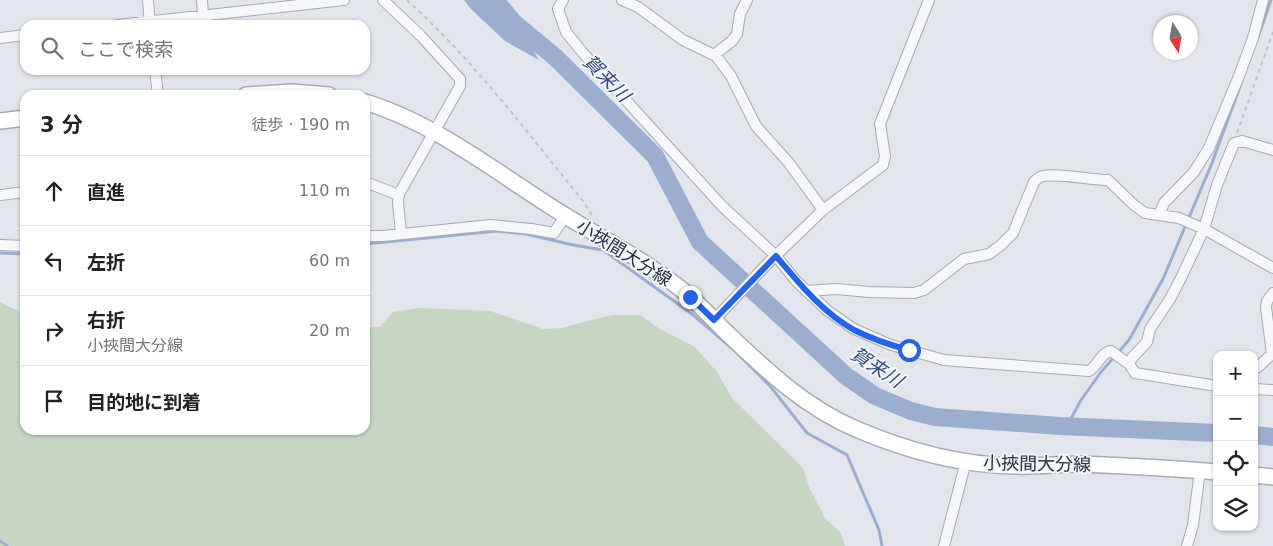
<!DOCTYPE html>
<html lang="ja">
<head>
<meta charset="utf-8">
<style>
	body { margin:0; font-family:"DejaVu Sans","Noto Sans JP",sans-serif; background:#f2f2f2; color:#222 }
	.controls { position:absolute; right:15px; bottom:15px; display:grid; overflow:hidden; border-radius:10px; box-shadow:0 1px 4px #0004 }
	.controls button { width:45px; height:45px; display:grid; place-items:center; padding:0; border:0; border-bottom:1px solid #e0e0e0; background:#fff; color:#222; font:25px sans-serif }
	.compass { position:absolute; left:1153px; top:15px; width:45px; height:45px; border-radius:50%; background:#fff; box-shadow:0 1px 4px #0004; rotate:169deg }
	.stop { position:absolute; width:15px; height:15px; margin:-11px; border:4px solid #2563eb; border-radius:50%; background:#fff }
	.stop.end { background:#2563eb; border-color:#fff; box-shadow:0 1px 5px #0008 }
	.list { margin:0; padding:0; list-style:none }
	h2 { display:flex; justify-content:space-between; align-items:center; height:65px; margin:0; padding:0 20px; font-size:21px }
	h2 small { font-size:16px; font-weight:400; color:#767676 }
	.list li { display:grid; grid-template-columns:32px 1fr auto; gap:15px; align-items:center; box-sizing:border-box; height:70px; padding:0 20px; border-top:1px solid #e0e0e0 }
	.list b { display:block; font-size:19px; white-space:nowrap }
	.list p { margin:0; font-size:16px; white-space:nowrap; color:#767676 }
	.list em { font-size:16px; font-style:normal; color:#767676 }
	.icon { flex:none; width:28px; height:28px; fill:none; stroke:currentColor; stroke-width:2; stroke-linecap:round; stroke-linejoin:round }
	.map { position:relative; flex:none; width:1273px; height:546px; overflow:hidden }
	.search { position:absolute; background:#fff; box-shadow:0 1px 4px #0004; left:20px; top:20px; width:350px; height:55px; display:flex; align-items:center; gap:12px; box-sizing:border-box; padding:0 18px; border-radius:15px; color:#767676; font-size:19px }
	.panel { position:absolute; background:#fff; box-shadow:0 1px 4px #0004; left:20px; top:90px; width:350px; height:345px; border-radius:15px }
	.map>svg:first-child { display:block }
</style>
</head>
<body>
<div class="map">
<svg width="1273" height="546" viewBox="0 0 1273 546">
	<rect width="100%" height="100%" fill="#e3e5ec"/>
	<path fill="#c6d6c3" d="M 0,302 L 25,314 L 25,430 L 365,430 L 365,327 L 380,327 L 393,312 L 420,308 L 490,311 L 543,329 L 562,328 L 587,321 L 613,315 L 640,315 L 660,329 L 695,347 L 717,372 L 732,398 L 803,468 L 809,487 L 825,518 L 841,533 L 845,546 L 0,546 Z"/>
	<path fill="#9caecd" d="M 464,0 L 498,0 L 514,17 L 539,60 L 505,41 L 471,9 Z"/>
	<g fill="none" stroke-linecap="round" stroke-linejoin="round">
		<path stroke="#9caecd" stroke-width="3" d="M 1257,40 L 1271,0
			M 365,244 L 497,231 L 526,234 L 573,245 L 603,250 L 692,314 L 734,350 L 770,386 L 807,433 L 847,455 L 879,530 L 882,546
			M 0,253 L 25,254
			M 1067,426 L 1081,400 L 1101,372 L 1129,340 L 1163,279 L 1212,163 L 1242,81
			M 0,541 L 7,546"/>
		<path stroke="#9caecd" stroke-width="18" d="M 495,0 L 514,23 L 555,57 L 655,156 L 700,242 L 846,376 L 875,396 L 911,411 L 935,417 L 1060,426 L 1217,433
			M 1254,435 L 1273,437"/>
		<defs>
			<path id="street" d="M 148,0 L 150,25
				M 202,0 L 203,15
				M 383,0 L 421,36 L 460,79 L 460,86 L 399,194 L 398,202 L 401,234
				M 563,0 L 558,9 L 566,32 L 583,53 L 722,206 L 776,256 L 796,281 L 828,311 L 854,329 L 891,345 L 944,360 L 1089,371 C 1098,366 1100,353 1111,351 L 1129,364 L 1135,373 L 1217,386
				M 622,0 L 638,7 L 683,40 L 716,56 L 731,76 L 756,126 L 789,163 L 823,210
				M 117,25 L 344,0
				M 0,38 L 25,35
				M 714,55 L 732,41 L 737,34 L 740,14 L 747,0
				M 155,70 L 158,95
				M 365,182 L 399,195
				M 0,195 L 25,192
				M 1159,215 L 1164,203 L 1194,172 L 1209,148 L 1239,76 L 1253,38 L 1263,0
				M 365,236 L 383,236 L 491,225 L 531,229 L 554,233 L 565,216
				M 0,245 L 25,246
				M 806,291 L 837,289 L 869,292 L 914,293 L 924,290 L 964,259 L 989,254 L 1001,245 L 1013,233 L 1034,182 C 1036,180 1038,178 1040,177 C 1051,172 1092,180 1108,180 L 1134,205 L 1145,213 L 1179,218 L 1204,229 L 1273,268
				M 714,320 L 770,261 L 823,210 L 883,165 L 885,156 L 880,124 L 929,0
				M 1129,364 L 1132,358 L 1147,342 L 1150,329 L 1170,299 L 1181,278 L 1204,229 L 1217,185 L 1234,143 L 1242,141 L 1273,150
				M 1254,368 L 1258,367 L 1272,354 L 1266,307 L 1267,301 L 1273,293
				M 1254,389 L 1273,390
				M 944,546 L 966,461
				M 1187,546 L 1193,525 L 1200,470"/>
			<path id="secondary" d="M 246,95 L 292,92 L 329,95
				M 365,102 C 438,124 502,177 566,216 C 606,241 650,263 687,294 C 701,306 713,319 725,331 C 765,369 804,407 856,429 C 905,450 961,465 1014,466 C 1037,467 1059,464 1082,464 C 1127,466 1172,468 1217,472
				M 0,121 L 25,118
				M 1254,475 L 1273,477"/>
		</defs>
		<use href="#street" stroke="#a7abb7" stroke-width="12"/>
		<use href="#secondary" stroke="#a7abb7" stroke-width="18"/>
		<path stroke="#c1c3cb" stroke-width="2" stroke-dasharray="4 4" stroke-linecap="butt" d="M 407,0 C 473,60 527,132 583,201 L 594,218
			M 1237,133 L 1273,32"/>
		<use href="#street" stroke="#f6f7fa" stroke-width="10"/>
		<use href="#secondary" stroke="#fff" stroke-width="15"/>
	</g>
	<g fill="none" stroke-linecap="round" stroke-linejoin="round">
		<path stroke="#2563eb" stroke-width="6" d="M 690,297 L 714,320 L 776,256 C 799,283 822,312 854,330 C 872,339 890,345 909,350"/>
	</g>
	<g text-anchor="middle" stroke-width="4" stroke-linejoin="round" paint-order="stroke">
		<g font-size="18" fill="#293045" stroke="#f3f5f9">
			<text transform="translate(624 253) rotate(32)" y="6">小挾間大分線</text>
			<text transform="translate(1037 464) rotate(1)" y="6">小挾間大分線</text>
		</g>
		<g font-size="19" font-style="italic" fill="#31497c" stroke="#f3f5f9">
			<text transform="translate(607 78) rotate(45)" y="7">賀来川</text>
			<text transform="translate(877 367) rotate(33)" y="7">賀来川</text>
		</g>
	</g>
</svg>
<div class="controls">
<button>+</button>
<button>−</button>
<button><svg class="icon" aria-label="locate" viewBox="0 0 24 24"><circle cx="12" cy="12" r="6"/><path d="M12 2v4M12 18v4M2 12h4M18 12h4"/></svg></button>
<button><svg class="icon" aria-label="layers" viewBox="0 0 24 24"><path d="M12 4l9 5-9 5-9-5zM3 14l9 5 9-5"/></svg></button>
</div>
<svg class="compass" viewBox="-18 -18 36 36"><path d="M0-13l5 13h-10z" fill="#e53935"/><path d="M0 13l5-13h-10z" fill="#767676"/></svg>
<div class="stop" style="left:909px;top:350px"></div>
<div class="stop end" style="left:690px;top:297px"></div>
<div class="search"><svg class="icon" aria-label="search" viewBox="0 0 24 24"><circle cx="10" cy="10" r="6"/><path d="M15 15l6 6"/></svg>ここで検索</div>
<section class="panel">
<h2>3 分<small>徒歩 · 190 m</small></h2>
<ul class="list">
<li><svg class="icon" aria-label="ahead" viewBox="0 0 24 24"><path d="M12 20V5M6 11l6-6 6 6"/></svg><div><b>直進</b></div><em>110 m</em></li>
<li><svg class="icon" aria-label="left" viewBox="0 0 24 24"><path d="M17 20v-9H6M10 6l-5 5 5 5"/></svg><div><b>左折</b></div><em>60 m</em></li>
<li><svg class="icon" aria-label="right" viewBox="0 0 24 24"><path d="M7 20v-9h11M14 6l5 5-5 5"/></svg><div><b>右折</b><p>小挾間大分線</p></div><em>20 m</em></li>
<li><svg class="icon" aria-label="arrive" viewBox="0 0 24 24"><path d="M6 21V4h12l-3 4 3 4H6"/></svg><div><b>目的地に到着</b></div></li>
</ul>
</section>
</div>
</body>
</html>
